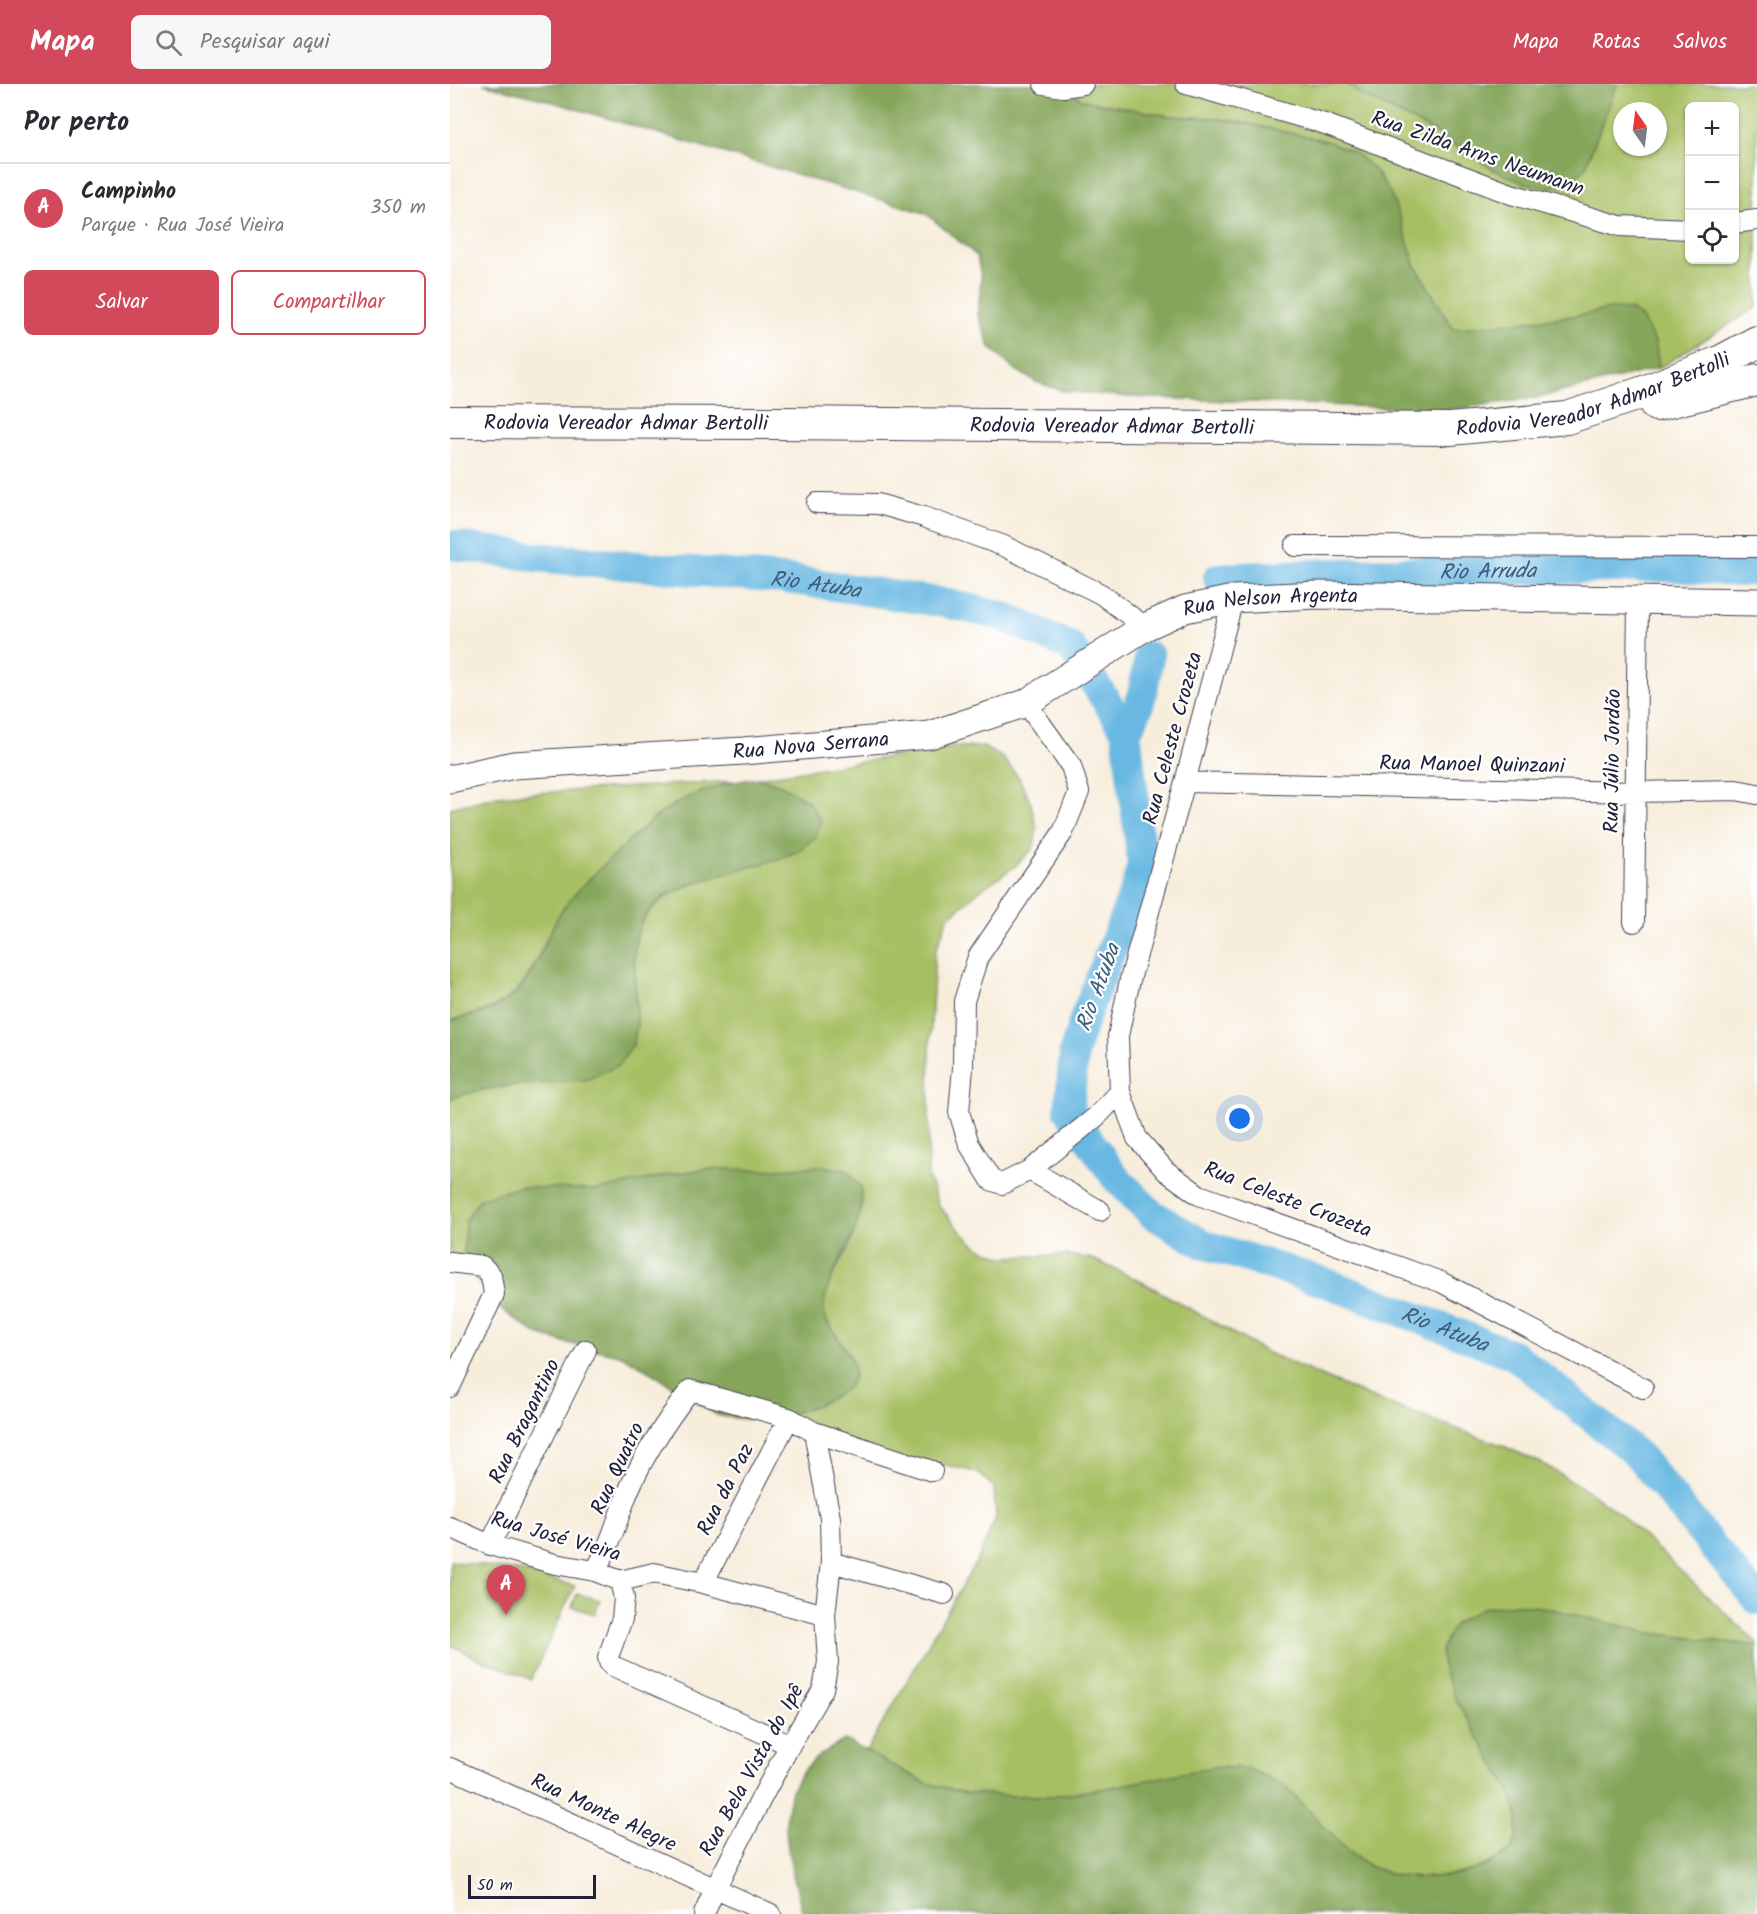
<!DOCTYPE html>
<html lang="pt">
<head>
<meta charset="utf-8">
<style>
	body { margin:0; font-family:Kalam,sans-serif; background:#f7f7f7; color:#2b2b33 }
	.controls { position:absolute; right:18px; top:18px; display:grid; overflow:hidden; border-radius:9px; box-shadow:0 2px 4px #0004 }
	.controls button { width:54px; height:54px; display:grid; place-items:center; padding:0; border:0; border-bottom:2px solid #e1e1e2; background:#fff; color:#2b2b33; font:30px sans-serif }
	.compass { position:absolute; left:1163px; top:18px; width:54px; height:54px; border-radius:50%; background:#fff; box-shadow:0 2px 4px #0004; rotate:346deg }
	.scale { position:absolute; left:18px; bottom:15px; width:128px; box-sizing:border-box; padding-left:6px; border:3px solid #22223b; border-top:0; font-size:16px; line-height:21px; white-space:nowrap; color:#22223b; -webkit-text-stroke:4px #fff; paint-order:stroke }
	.you { position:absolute; left:790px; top:1035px; width:21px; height:21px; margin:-15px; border:4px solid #fff; border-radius:50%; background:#1a73e8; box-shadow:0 0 0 9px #1a73e833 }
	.badge { display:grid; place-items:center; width:39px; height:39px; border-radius:50%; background:#d1495b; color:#fff; font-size:20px; font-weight:700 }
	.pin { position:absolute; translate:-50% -50px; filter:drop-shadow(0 2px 3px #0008) }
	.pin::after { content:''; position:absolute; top:32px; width:21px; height:18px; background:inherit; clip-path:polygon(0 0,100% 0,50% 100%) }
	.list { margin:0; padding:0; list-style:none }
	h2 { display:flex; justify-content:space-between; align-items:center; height:78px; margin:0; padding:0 24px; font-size:26px }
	h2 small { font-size:20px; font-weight:400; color:#7c7c81 }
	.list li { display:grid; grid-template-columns:39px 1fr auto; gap:18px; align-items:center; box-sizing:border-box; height:90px; padding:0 24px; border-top:2px solid #e1e1e2 }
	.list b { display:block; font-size:22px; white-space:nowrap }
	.list p { margin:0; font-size:20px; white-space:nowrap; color:#7c7c81 }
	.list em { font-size:20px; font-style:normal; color:#7c7c81 }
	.actions { display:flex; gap:12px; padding:18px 24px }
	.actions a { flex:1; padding:14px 0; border:2px solid #d1495b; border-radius:9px; text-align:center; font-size:21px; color:#d1495b }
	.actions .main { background:#d1495b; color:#fff }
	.icon { flex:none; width:33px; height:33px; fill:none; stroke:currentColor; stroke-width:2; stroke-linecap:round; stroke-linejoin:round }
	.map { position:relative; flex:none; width:1307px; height:1830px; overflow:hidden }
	header { display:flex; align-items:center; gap:36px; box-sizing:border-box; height:84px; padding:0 30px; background:#d1495b; color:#fff }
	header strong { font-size:28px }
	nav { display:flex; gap:33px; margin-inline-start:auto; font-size:21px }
	.search { width:420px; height:54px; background:#f7f7f7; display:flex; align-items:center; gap:15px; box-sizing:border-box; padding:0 21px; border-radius:9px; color:#7c7c81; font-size:22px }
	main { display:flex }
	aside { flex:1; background:#fff }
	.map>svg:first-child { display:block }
</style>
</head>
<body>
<header>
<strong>Mapa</strong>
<div class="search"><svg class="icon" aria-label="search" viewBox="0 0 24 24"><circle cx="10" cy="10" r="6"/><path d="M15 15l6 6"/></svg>Pesquisar aqui</div>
<nav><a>Mapa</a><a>Rotas</a><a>Salvos</a></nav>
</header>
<main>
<aside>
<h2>Por perto<small></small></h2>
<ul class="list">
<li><span class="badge">A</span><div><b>Campinho</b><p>Parque · Rua José Vieira</p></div><em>350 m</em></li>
</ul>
<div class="actions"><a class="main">Salvar</a><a>Compartilhar</a></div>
</aside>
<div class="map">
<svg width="1307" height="1830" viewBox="0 0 1307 1830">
	<rect width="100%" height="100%" fill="#fff"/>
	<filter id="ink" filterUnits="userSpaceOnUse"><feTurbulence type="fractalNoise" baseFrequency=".0167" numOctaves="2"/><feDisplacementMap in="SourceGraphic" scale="12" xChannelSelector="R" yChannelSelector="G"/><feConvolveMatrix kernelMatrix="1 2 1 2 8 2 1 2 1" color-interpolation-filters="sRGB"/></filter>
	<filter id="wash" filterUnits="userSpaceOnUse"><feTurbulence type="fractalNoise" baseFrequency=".008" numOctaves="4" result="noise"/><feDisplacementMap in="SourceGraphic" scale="24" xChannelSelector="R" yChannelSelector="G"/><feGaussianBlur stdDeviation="1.35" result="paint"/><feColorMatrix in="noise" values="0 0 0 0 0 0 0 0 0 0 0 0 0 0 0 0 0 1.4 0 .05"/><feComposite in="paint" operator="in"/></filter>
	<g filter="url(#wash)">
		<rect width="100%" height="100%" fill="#f7eddb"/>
		<path fill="#a7bf64" stroke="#647050" stroke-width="1.5" fill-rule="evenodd" d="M 616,0 L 899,0 L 907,9 L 981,46 L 1046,87 L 1135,84 L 1167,0 L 1307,0 L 1307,223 L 1209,284 L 1205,258 L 1191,233 L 1160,225 L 1132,231 L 1003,245 L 965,181 L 951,137 L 903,68 L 876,57 L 791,38 L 762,34 L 719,32 L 632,16 ZM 1240,22 L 1284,22 L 1284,176 L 1240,176 ZM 1172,27 L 1208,27 L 1208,63 L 1172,63 Z
			M 504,663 L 533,663 L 552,673 L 569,694 L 581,720 L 587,746 L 583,765 L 564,783 L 529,807 L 498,834 L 485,868 L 480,961 L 478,1093 L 490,1123 L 513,1150 L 530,1164 L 552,1173 L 616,1171 L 643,1175 L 696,1200 L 818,1269 L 925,1315 L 1051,1361 L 1091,1379 L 1141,1409 L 1170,1430 L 1307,1559 L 1307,1562 L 1200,1549 L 1097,1524 L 1067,1520 L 1033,1524 L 993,1585 C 1005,1614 1020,1639 1036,1666 C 1048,1686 1064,1707 1067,1731 C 1068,1742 1069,1756 1061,1766 C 1059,1769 1053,1771 1050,1773 C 1015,1795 956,1802 919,1782 C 886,1764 861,1728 833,1701 L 652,1705 L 602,1712 L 565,1712 L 516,1709 L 476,1699 L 416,1668 L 530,1471 L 546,1433 L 544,1403 L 528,1389 L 497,1381 L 441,1375 L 339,1330 L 373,1319 L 399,1302 L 401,1273 L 376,1235 L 373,1223 L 378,1200 L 399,1163 L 412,1124 L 411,1104 L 311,1086 L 258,1085 L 228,1089 L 148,1106 L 69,1103 L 14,1175 L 0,1169 L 0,1014 L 30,1006 L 65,1001 L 183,961 C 184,954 187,946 187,938 C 188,916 182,892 185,869 C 186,857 187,845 194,834 C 216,796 307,783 348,767 L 331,701 L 308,694 Z
			M 284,697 C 263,704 239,711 220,723 C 194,740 174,763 152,785 C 140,797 127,808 116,821 C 106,833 99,850 92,865 C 69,917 53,922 0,937 L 0,724 L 48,712 L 85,709 Z
			M 0,1477 L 75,1488 L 125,1502 L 81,1595 L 26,1574 L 0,1560 Z
			M 127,1510 L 150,1516 L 145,1530 L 122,1523 Z"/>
		<path fill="#85a65a" stroke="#54644a" stroke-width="1.5" d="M 33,0 L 616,0 L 632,16 L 719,32 L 762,34 L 791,38 L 876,57 L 903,68 L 924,85 L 940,109 L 951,137 L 965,181 L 1003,245 L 1132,231 L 1160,225 L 1181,226 L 1191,233 L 1205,258 L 1209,284 L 1091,313 L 998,326 L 680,313 L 613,307 L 586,298 L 561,283 L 540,263 L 528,231 L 531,192 L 527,172 L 475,129 L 93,15 Z
			M 899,0 L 1167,0 L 1135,84 L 1118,100 L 1096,104 L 1071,98 L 1046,87 L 981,46 L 907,9 Z
			M 308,694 L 331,701 L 358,717 L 371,737 L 366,753 L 348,767 L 328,775 L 242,799 L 212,814 L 195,832 L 187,848 L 184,873 L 187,940 L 183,961 L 169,981 L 136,996 L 65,1001 L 30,1006 L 0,1014 L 0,937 C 18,932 40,928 56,917 C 88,896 93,851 115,822 C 128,805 144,790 160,775 C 179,757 199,736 222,722 C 248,707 278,698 308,694 Z
			M 371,1082 L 396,1086 C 400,1091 409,1098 411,1104 C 411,1105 411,1113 411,1113 C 412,1153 379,1182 374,1220 C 370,1245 406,1264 404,1291 C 402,1315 333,1334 312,1335 C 297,1335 282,1335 267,1331 L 186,1279 L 169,1271 L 109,1257 L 85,1249 L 49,1224 L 25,1193 L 14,1175 L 15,1137 L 30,1115 L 69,1103 L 148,1106 L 228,1089 L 258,1085 L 311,1086 Z
			M 1067,1520 L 1097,1524 L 1200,1549 L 1307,1562 L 1307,1830 L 353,1830 C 341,1780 317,1716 364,1676 C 373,1669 384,1662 395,1656 L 476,1699 L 516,1709 L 565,1712 L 602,1712 L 652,1705 L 763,1683 L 797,1684 L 833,1701 L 854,1721 L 898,1768 L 921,1783 L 947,1792 L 969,1794 L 1007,1791 L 1036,1782 L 1061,1766 L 1067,1753 L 1067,1729 L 1059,1705 L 1004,1613 L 993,1585 L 991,1565 L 1005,1539 L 1033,1524 Z"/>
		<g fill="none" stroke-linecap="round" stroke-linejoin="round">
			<g stroke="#67b8e2" stroke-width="30">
				<path id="s1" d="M 0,461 L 87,473 L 344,496 L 495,519 L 552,532 L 621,563 L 676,647 L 692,780 L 685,806 L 635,933 L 624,967 L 619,1027 L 665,1093 L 702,1130 L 753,1160 L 877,1199 L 1064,1271 L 1187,1370 L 1307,1516"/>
				<path id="s2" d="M 768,494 L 891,489 L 1225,483 L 1290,488 L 1307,485"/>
				<path d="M 676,647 C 691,627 695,597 699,572"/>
			</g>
		</g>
	</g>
	<g filter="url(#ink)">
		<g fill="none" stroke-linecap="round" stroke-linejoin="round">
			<defs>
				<path id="minor" d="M 594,0 L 613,3 L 633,0
					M 736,0 L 875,40 L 1061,110 L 1170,142 L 1240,145
					M 1284,139 L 1307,136
					M 367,419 L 428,420 L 474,433 L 554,462 L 651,510 L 695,543
					M 845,462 L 1307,463
					M 783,515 L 735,698 L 680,896 L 668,952 L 670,1008 L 687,1054 L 716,1087 L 749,1111 L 991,1198 L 1193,1304
					M 576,619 L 621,682 L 629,708 L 613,748 L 528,873 L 514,917 L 513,984 L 509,1028 L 519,1060 L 541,1096 L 552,1100 L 580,1086 L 647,1032 L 670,1008
					M 735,698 L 1185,708 L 1286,706 L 1307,710
					M 1184,838 L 1188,517
					M 580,1086 L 650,1127
					M 0,1178 L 32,1182 L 41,1191 L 44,1210 L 0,1303
					M 0,1443 L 40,1461 L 105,1480 L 145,1487 L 170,1497 L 204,1489 L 253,1499 L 375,1531
					M 40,1461 L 136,1266
					M 381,1478 L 494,1510
					M 145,1487 C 162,1460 168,1430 181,1401 C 196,1367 217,1336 240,1306 L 339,1334 L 364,1348 L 482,1387
					M 170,1497 L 174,1514 L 172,1535 L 158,1573 L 159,1578 L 163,1582 L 340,1661
					M 253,1499 L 339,1334
					M 0,1684 L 321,1830
					M 254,1830 L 265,1805 L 312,1713 L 340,1661 L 373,1605 L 378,1578 L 375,1531 L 381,1478 L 380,1434 L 364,1348"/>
				<g id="secondary">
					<path id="s3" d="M 0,695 L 64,681 L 293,667 L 480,651 L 576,619 L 695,543 L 735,525 L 783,515 L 868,511 L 1307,518"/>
				</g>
				<g id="trunk">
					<path d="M 1206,321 L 1307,296"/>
					<path id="s4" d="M 0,338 L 328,339 L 1000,345 L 1117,334 L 1194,308 L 1270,278 L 1307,258"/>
				</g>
			</defs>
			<use href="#minor" stroke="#424053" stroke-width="22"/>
			<use href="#secondary" stroke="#424053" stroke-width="29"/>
			<use href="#trunk" stroke="#424053" stroke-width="34"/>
			<use href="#minor" stroke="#fff" stroke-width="20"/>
			<use href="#secondary" stroke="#fff" stroke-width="27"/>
			<use href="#trunk" stroke="#fff" stroke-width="32"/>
		</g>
	</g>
	<g text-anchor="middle" stroke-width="4.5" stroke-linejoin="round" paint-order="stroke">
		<g font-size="21" fill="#22223b" stroke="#fff">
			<text transform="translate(1028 69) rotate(19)" y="7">Rua Zilda Arns Neumann</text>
			<text dy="7" stroke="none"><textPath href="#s4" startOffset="1148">Rodovia Vereador Admar Bertolli</textPath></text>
			<text dy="7" stroke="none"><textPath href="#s4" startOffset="176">Rodovia Vereador Admar Bertolli</textPath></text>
			<text dy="7" stroke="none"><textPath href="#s4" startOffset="662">Rodovia Vereador Admar Bertolli</textPath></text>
			<text dy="7" stroke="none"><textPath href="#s3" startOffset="855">Rua Nelson Argenta</textPath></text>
			<text transform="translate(722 654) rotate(-75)" y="7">Rua Celeste Crozeta</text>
			<text dy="7" stroke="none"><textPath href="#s3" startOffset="363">Rua Nova Serrana</textPath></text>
			<text transform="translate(1162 677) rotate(-89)" y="7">Rua Júlio Jordão</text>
			<text transform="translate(1022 680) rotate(1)" y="7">Rua Manoel Quinzani</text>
			<text transform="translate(838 1115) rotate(21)" y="7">Rua Celeste Crozeta</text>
			<text transform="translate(74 1337) rotate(-64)" y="7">Rua Bragantino</text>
			<text transform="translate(167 1384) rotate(-65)" y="7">Rua Quatro</text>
			<text transform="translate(275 1405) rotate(-63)" y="7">Rua da Paz</text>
			<text transform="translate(106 1452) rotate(16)" y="7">Rua José Vieira</text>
			<text transform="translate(301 1686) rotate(-61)" y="7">Rua Bela Vista do Ipê</text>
			<text transform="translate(154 1728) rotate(25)" y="7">Rua Monte Alegre</text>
		</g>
		<g font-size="22" font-style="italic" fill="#3e5e7e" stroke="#fff">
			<text dy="8" stroke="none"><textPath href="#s2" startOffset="270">Rio Arruda</textPath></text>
			<text dy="8" stroke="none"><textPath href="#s1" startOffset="368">Rio Atuba</textPath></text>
			<text transform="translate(647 903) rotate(-70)" y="8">Rio Atuba</text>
			<text dy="8" stroke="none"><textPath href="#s1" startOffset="1575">Rio Atuba</textPath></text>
		</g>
	</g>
</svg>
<div class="controls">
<button>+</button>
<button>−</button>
<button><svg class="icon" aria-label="locate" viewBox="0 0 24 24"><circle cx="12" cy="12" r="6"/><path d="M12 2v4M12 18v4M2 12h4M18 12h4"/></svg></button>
</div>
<svg class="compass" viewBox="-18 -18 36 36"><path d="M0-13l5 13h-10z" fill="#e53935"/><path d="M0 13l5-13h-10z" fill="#7c7c81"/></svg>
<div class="scale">50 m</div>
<div class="you"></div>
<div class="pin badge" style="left:56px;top:1531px">A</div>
</div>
</main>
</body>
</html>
